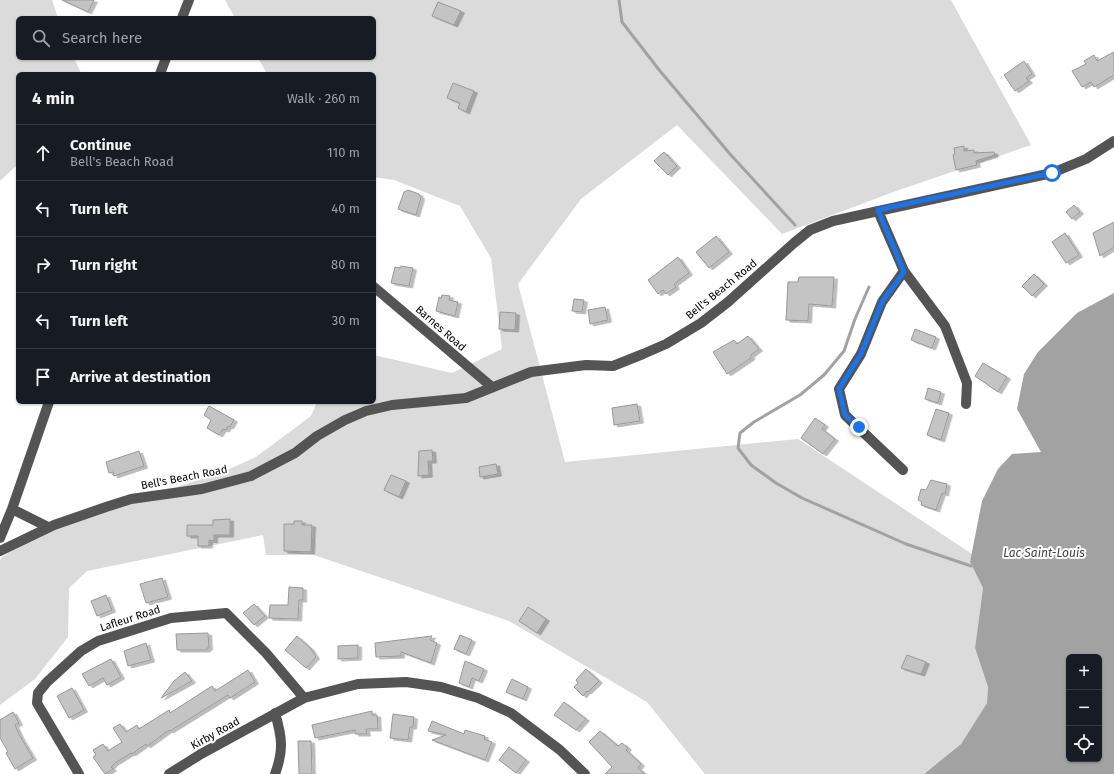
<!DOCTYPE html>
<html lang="en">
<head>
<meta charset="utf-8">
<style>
	body { margin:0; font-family:"Fira Sans",sans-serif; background:#20242c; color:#f1f3f6 }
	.controls { position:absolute; right:12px; bottom:12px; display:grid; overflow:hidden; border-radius:6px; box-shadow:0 1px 3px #0004 }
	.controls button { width:36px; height:36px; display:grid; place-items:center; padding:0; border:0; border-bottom:1px solid #363941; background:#171b24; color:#f1f3f6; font:20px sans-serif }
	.stop { position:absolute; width:12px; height:12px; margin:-9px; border:3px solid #1a73e8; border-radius:50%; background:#fff }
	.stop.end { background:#1a73e8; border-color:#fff; box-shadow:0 1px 4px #0008 }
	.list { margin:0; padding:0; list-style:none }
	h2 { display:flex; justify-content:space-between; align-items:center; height:52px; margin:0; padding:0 16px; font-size:17px }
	h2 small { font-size:13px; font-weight:400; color:#9ea1a6 }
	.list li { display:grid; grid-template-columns:26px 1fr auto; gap:12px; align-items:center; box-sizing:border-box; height:56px; padding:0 16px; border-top:1px solid #363941 }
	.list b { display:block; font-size:15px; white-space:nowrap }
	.list p { margin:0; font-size:13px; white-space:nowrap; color:#9ea1a6 }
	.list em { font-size:13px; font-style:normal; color:#9ea1a6 }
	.icon { flex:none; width:22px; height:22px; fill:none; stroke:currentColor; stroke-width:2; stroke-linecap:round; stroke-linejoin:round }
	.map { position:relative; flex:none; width:1114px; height:774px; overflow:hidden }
	.search { position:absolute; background:#171b24; box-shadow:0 1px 3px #0004; left:16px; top:16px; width:360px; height:44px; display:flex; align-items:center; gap:10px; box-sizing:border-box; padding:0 14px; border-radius:6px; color:#9ea1a6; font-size:15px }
	.panel { position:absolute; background:#171b24; box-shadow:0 1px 3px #0004; left:16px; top:72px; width:360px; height:332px; border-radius:6px }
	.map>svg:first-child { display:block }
</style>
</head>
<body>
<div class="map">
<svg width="1114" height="774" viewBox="0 0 1114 774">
	<defs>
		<filter id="shadow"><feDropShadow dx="3.5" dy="2" stdDeviation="0" flood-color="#0004"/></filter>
	</defs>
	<rect width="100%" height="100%" fill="#fff"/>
	<path fill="#dbdbdb" d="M 0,0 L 52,0 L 58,18 L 18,18 L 18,58 L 74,58 L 81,73 L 18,74 L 18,164 L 0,181 Z
		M 225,0 L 951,0 L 1031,145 L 896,191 L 782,234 L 677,125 L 581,199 L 518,284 L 565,462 L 798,439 L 972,554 L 970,562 L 983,588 L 975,648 L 988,687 L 987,703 L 961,744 L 924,774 L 705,774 L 647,702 L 509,621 L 314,555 L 266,555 L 263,535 L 87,571 L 69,588 L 68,637 L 35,679 L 0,705 L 0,561 L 2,557 L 46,531 L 225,471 L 256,457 L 311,416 L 317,402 L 374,402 L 374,355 L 452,373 L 502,349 L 491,258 L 460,206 L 394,180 L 374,177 L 374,74 L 267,74 L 258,58 L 374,58 L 374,18 L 235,18 Z"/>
	<path fill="#a2a2a2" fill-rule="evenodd" d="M 1114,293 L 1114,774 L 924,774 L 961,744 L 987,703 L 988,687 L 975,648 L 983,588 L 970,562 L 982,501 L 998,469 L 1012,454 L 1041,452 L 1017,409 L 1024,374 L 1038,352 L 1077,313 ZM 1069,657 L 1099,657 L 1099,759 L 1069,759 Z"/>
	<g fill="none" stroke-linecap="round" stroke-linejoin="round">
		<path stroke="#a2a2a2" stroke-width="3" d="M 619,0 L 622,22 L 660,71 L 730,154 L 795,225
			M 869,287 L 855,319 L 844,351 L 824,375 L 800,395 L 754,422 L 740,433 L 738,448 L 751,465 L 776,483 L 802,498 L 906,544 L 971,566"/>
	</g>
	<path fill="#c4c4c4" stroke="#989898" filter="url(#shadow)" d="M 62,0 L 94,0 L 88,12 Z
		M 438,2 L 461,11 L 454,25 L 432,16 Z
		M 1114,52 L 1114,75 L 1094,87 L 1091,82 L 1082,87 L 1072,71 L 1086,64 L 1084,61 L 1094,55 L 1097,61 Z
		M 1024,61 L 1032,74 L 1026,78 L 1029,81 L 1015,91 L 1004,75 Z
		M 453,83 L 474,91 L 466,112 L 458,108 L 460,103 L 447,98 Z
		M 964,146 L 964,151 L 974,150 L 974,153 L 994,152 L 995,155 L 976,161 L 977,165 L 956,170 L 953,155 L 955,154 L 954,148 Z
		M 664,152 L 677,166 L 668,175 L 654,161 Z
		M 408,190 L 419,194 L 421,198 L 416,215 L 398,209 L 404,192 Z
		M 1074,205 L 1080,212 L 1072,219 L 1066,212 Z
		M 1114,222 L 1114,247 L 1100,256 L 1093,233 Z
		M 1065,233 L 1079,255 L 1066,263 L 1052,242 Z
		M 716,236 L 729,252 L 709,268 L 696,252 Z
		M 678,257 L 689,273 L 674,284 L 676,287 L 666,294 L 663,290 L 658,294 L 648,280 Z
		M 401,266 L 413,268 L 409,286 L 391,283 L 395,267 L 400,268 Z
		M 1034,274 L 1044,284 L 1032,296 L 1022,286 Z
		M 799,277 L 834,277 L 832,306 L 809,304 L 808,321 L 786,320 L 788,282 L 798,282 Z
		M 442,295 L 450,296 L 449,300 L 458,302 L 455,316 L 436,311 L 439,297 L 441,298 Z
		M 574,299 L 584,300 L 582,312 L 572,311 Z
		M 605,307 L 608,320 L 590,324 L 588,310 Z
		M 500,312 L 516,313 L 515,330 L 499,329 Z
		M 915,329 L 936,337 L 932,348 L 911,340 Z
		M 748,336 L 759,349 L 751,355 L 751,358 L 727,374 L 713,352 L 734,340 L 737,344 Z
		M 983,363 L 1007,377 L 998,392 L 975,376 Z
		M 928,388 L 941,392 L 938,403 L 925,399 Z
		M 637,404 L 640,421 L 614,425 L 612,408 Z
		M 209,406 L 234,420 L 230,427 L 228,426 L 226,430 L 223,429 L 219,435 L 207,428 L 211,420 L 204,415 Z
		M 936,409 L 949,413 L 941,440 L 927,435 Z
		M 815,418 L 825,425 L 822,429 L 835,439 L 823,454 L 801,438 Z
		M 432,450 L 433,461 L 428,461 L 429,475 L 418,476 L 419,451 Z
		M 139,451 L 144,466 L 114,476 L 113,472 L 109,473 L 106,462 Z
		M 496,464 L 498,474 L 480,477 L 479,467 Z
		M 391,475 L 406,481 L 399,497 L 384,490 Z
		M 931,480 L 947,484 L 945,494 L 942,493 L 936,510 L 921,505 L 922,502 L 918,500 L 921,489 L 926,490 Z
		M 230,519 L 230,535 L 214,535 L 214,541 L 209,540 L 209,546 L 198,546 L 198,536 L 187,536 L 187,525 L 213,525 L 213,520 Z
		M 294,521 L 302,521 L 302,525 L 312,525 L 311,552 L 284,551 L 284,524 L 294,524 Z
		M 162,578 L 168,597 L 146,603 L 140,584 Z
		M 289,587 L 303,588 L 303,600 L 299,600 L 298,619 L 269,618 L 270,605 L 288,605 Z
		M 106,595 L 112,610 L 97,616 L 91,601 Z
		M 254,604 L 265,616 L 254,625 L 243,613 Z
		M 528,607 L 546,619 L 537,633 L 519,621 Z
		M 208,633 L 209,648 L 207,648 L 207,650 L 177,650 L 176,634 Z
		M 460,635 L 472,640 L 466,654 L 454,649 Z
		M 297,636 L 311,649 L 316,657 L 306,668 L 285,650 Z
		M 432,636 L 430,640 L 437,643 L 431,663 L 401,652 L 401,656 L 376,657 L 375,643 Z
		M 146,643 L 151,660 L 128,666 L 124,651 Z
		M 358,645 L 358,658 L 338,659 L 338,646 Z
		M 907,655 L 926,662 L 921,674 L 901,668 Z
		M 111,659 L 121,677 L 107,685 L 103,678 L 89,686 L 82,674 Z
		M 465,661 L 484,669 L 479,681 L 472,678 L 469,687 L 459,683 Z
		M 586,669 L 599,681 L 588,692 L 587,691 L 583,696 L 574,687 L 578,683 L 576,680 Z
		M 248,670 L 255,682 L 230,698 L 228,695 L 170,731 L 169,730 L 147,746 L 146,744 L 132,754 L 131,753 L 115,763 L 111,767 L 113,769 L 105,774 L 93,757 L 96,755 L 93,750 L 103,744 L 108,751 L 122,742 L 113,728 L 120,724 L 126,732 L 137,725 L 139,729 L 169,710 L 170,713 L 212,686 L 215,691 Z
		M 185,672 L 192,681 L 161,698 L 174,681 Z
		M 512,679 L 528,687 L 523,699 L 506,692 Z
		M 72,688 L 84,710 L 69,718 L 57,696 Z
		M 564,702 L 586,719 L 576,730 L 554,715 Z
		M 372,711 L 372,715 L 377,715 L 378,729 L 366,729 L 367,734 L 355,734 L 355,730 L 315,738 L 312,725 Z
		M 13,712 L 19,723 L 15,725 L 20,736 L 33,758 L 15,769 L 6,753 L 8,752 L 0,738 L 0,720 Z
		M 393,714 L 414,717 L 413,727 L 410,727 L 408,740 L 390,738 Z
		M 432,721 L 464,734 L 465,730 L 485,736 L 484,739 L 492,742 L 485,760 L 432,740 L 446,735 L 428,731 Z
		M 600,731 L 618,746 L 622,743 L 628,748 L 626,750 L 641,764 L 638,768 L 645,774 L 605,774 L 612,767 L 589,742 Z
		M 298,741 L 311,741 L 312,774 L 299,774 Z
		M 509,747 L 526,760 L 516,773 L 499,760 Z"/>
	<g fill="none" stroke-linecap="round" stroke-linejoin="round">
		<path stroke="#545454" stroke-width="10" d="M 182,18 L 189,0
			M 160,74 L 166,58
			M 878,211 L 904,271 L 945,326 L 967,383 L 966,404
			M 374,287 L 492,387
			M 903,470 L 845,415 L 839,389 L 861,354 L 882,302 L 904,271
			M 12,509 L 48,527
			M 0,538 L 12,509 L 49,402
			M 0,551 L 54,525 L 106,507 L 131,499 L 202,489 L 251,476 L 295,453 L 317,436 L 345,420 L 366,411 L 392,405 L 466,398 L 531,372 L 586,365 L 613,366 L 643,354 L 666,344 L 701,323 L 728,302 L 794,243 L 810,230 L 833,221 L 1052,173 L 1086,159 L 1114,141
			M 275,713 C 282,737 284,750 275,774
			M 79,774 L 37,703 L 38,693 L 47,682 L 81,651 L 98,641 L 171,618 L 226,613 L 266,653 L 304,698
			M 169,774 L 201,754 L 304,698 L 358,684 L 406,682 L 441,687 L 478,698 L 511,713 L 560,750 L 585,774"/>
	</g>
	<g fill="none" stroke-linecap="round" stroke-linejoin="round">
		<path stroke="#1a73e8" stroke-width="5" d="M 859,427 L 845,415 L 839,389 L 861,354 L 882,302 L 904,272 L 878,210 L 1052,173"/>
	</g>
	<g text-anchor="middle" stroke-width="4" stroke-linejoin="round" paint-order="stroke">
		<g font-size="11" fill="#000" stroke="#fff">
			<text transform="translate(721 289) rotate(-39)" y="4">Bell's Beach Road</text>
			<text transform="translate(441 328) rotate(41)" y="4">Barnes Road</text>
			<text transform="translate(184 477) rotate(-11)" y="4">Bell's Beach Road</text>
			<text transform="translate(130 618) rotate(-18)" y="4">Lafleur Road</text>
			<text transform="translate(215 733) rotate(-29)" y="4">Kirby Road</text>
		</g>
		<g font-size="12" font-style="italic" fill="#434343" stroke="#fff">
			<text x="1044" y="557">Lac Saint-Louis</text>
		</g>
	</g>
</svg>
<div class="controls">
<button>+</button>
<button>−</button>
<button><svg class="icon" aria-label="locate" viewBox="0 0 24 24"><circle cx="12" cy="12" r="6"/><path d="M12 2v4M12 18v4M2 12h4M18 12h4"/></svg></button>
</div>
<div class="stop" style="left:1052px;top:173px"></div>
<div class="stop end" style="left:859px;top:427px"></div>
<div class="search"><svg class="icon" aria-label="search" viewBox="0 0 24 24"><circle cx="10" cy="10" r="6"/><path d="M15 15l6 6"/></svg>Search here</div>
<section class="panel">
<h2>4 min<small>Walk · 260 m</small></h2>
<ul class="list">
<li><svg class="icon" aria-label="ahead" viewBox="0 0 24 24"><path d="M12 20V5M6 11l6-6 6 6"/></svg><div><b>Continue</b><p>Bell's Beach Road</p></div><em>110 m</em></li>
<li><svg class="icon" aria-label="left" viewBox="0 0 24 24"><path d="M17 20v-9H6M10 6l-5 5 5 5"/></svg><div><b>Turn left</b></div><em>40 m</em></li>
<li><svg class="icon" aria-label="right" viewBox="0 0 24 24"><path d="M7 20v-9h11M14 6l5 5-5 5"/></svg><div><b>Turn right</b></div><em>80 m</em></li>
<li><svg class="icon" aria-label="left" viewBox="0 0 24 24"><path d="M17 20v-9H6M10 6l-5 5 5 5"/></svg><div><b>Turn left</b></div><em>30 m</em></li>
<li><svg class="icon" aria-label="arrive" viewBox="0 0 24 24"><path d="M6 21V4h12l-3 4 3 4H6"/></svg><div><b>Arrive at destination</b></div></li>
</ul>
</section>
</div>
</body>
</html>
